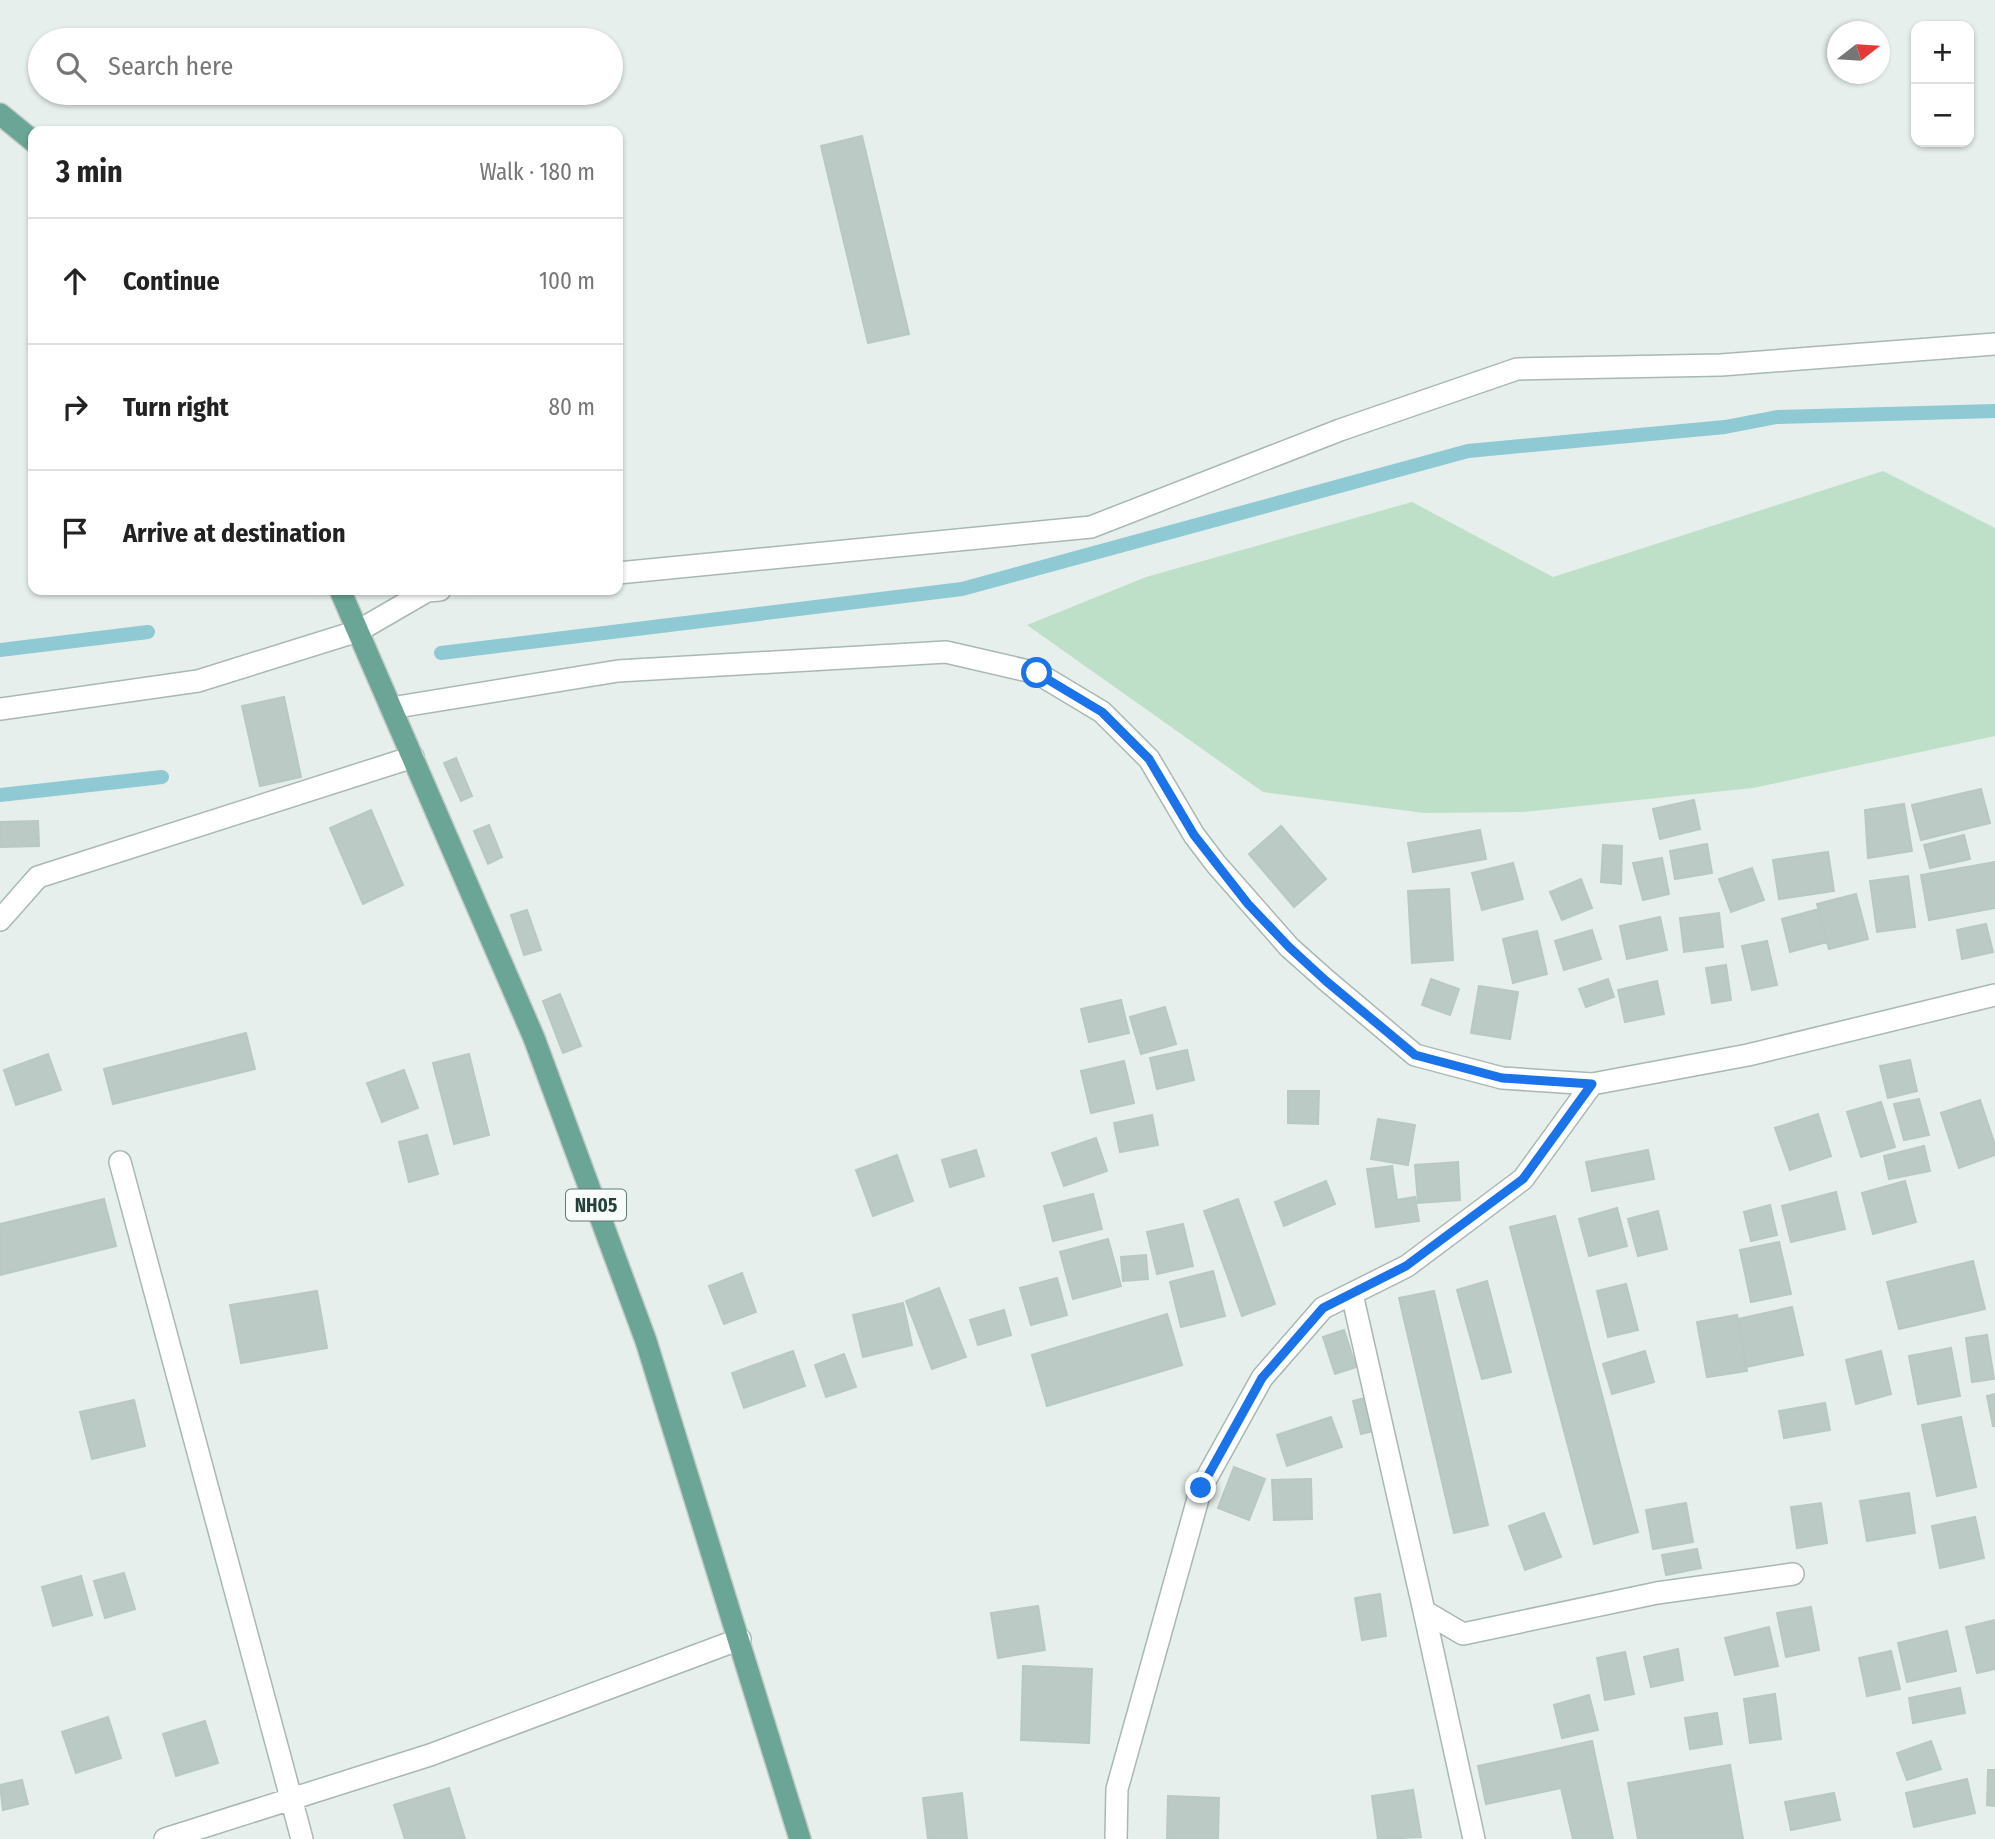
<!DOCTYPE html>
<html lang="en">
<head>
<meta charset="utf-8">
<style>
	body { margin:0; font-family:"Fira Sans Condensed",sans-serif; background:#f6f6f6; color:#222 }
	.controls { position:absolute; right:21px; top:21px; display:grid; overflow:hidden; border-radius:14px; box-shadow:0 2px 5px #0004 }
	.controls button { width:63px; height:63px; display:grid; place-items:center; padding:0; border:0; border-bottom:2px solid #e0e0e0; background:#fff; color:#222; font:35px sans-serif }
	.compass { position:absolute; left:1827px; top:21px; width:63px; height:63px; border-radius:50%; background:#fff; box-shadow:0 2px 5px #0004; rotate:73deg }
	.stop { position:absolute; width:21px; height:21px; margin:-16px; border:5px solid #1a73e8; border-radius:50%; background:#fff }
	.stop.end { background:#1a73e8; border-color:#fff; box-shadow:0 2px 7px #0008 }
	.list { margin:0; padding:0; list-style:none }
	h2 { display:flex; justify-content:space-between; align-items:center; height:91px; margin:0; padding:0 28px; font-size:30px }
	h2 small { font-size:23px; font-weight:400; color:#767676 }
	.list li { display:grid; grid-template-columns:46px 1fr auto; gap:21px; align-items:center; box-sizing:border-box; height:126px; padding:0 28px; border-top:2px solid #e0e0e0 }
	.list b { display:block; font-size:26px; white-space:nowrap }
	.list em { font-size:23px; font-style:normal; color:#767676 }
	.icon { flex:none; width:38px; height:38px; fill:none; stroke:currentColor; stroke-width:2; stroke-linecap:round; stroke-linejoin:round }
	.map { position:relative; flex:none; width:1995px; height:1839px; overflow:hidden }
	.search { position:absolute; background:#fff; box-shadow:0 2px 5px #0004; left:28px; top:28px; width:595px; height:77px; display:flex; align-items:center; gap:18px; box-sizing:border-box; padding:0 24px; border-radius:38px; color:#767676; font-size:26px }
	.panel { position:absolute; background:#fff; box-shadow:0 2px 5px #0004; left:28px; top:126px; width:595px; height:469px; border-radius:14px }
	.map>svg:first-child { display:block }
</style>
</head>
<body>
<div class="map">
<svg width="1995" height="1839" viewBox="0 0 1995 1839">
	<rect width="100%" height="100%" fill="#e6efeb"/>
	<path fill="#bfe0c8" d="M 1883,471 L 1995,528 L 1995,736 L 1753,788 L 1523,812 L 1424,813 L 1263,792 L 1027,625 L 1146,577 L 1412,502 L 1553,577 Z"/>
	<g fill="none" stroke-linecap="round" stroke-linejoin="round">
		<path stroke="#8ec9d4" stroke-width="14" d="M 0,650 L 148,632
			M 441,653 L 962,589 L 1468,451 L 1725,427 L 1777,417 L 1995,411
			M 0,795 L 162,777"/>
	</g>
	<path fill="#bbcac4" stroke="#b8c9c2" stroke-width="2" d="M 862,136 L 909,334 L 868,343 L 821,146 Z
		M 284,697 L 301,777 L 260,786 L 242,706 Z
		M 456,758 L 472,796 L 461,801 L 444,763 Z
		M 1981,789 L 1990,823 L 1921,840 L 1912,805 Z
		M 1694,800 L 1700,829 L 1660,839 L 1653,809 Z
		M 1904,804 L 1912,851 L 1868,858 L 1865,810 Z
		M 371,810 L 403,885 L 363,904 L 330,828 Z
		M 38,821 L 39,846 L 0,847 L 0,822 Z
		M 489,825 L 502,857 L 488,864 L 474,831 Z
		M 1281,826 L 1326,879 L 1294,907 L 1249,854 Z
		M 1480,830 L 1486,859 L 1413,872 L 1408,843 Z
		M 1964,835 L 1970,859 L 1930,868 L 1924,845 Z
		M 1707,844 L 1712,873 L 1675,879 L 1670,851 Z
		M 1603,845 L 1622,846 L 1621,884 L 1601,882 Z
		M 1828,852 L 1834,891 L 1779,899 L 1773,860 Z
		M 1662,858 L 1669,894 L 1643,900 L 1633,863 Z
		M 1995,862 L 1995,908 L 1929,920 L 1921,875 Z
		M 1513,863 L 1523,899 L 1482,910 L 1472,873 Z
		M 1752,868 L 1764,900 L 1731,912 L 1719,879 Z
		M 1908,876 L 1915,927 L 1877,932 L 1870,881 Z
		M 1581,879 L 1592,908 L 1562,920 L 1550,892 Z
		M 1449,889 L 1453,960 L 1412,963 L 1408,891 Z
		M 1856,894 L 1868,939 L 1829,949 L 1817,904 Z
		M 1819,909 L 1827,942 L 1790,952 L 1782,919 Z
		M 527,910 L 541,950 L 524,955 L 511,915 Z
		M 1719,913 L 1723,947 L 1684,952 L 1680,918 Z
		M 1660,917 L 1667,950 L 1627,959 L 1620,926 Z
		M 1986,924 L 1993,952 L 1962,959 L 1957,930 Z
		M 1592,930 L 1601,959 L 1564,970 L 1555,941 Z
		M 1537,931 L 1547,974 L 1513,983 L 1503,939 Z
		M 1767,941 L 1777,985 L 1752,990 L 1742,946 Z
		M 1726,965 L 1731,1000 L 1712,1003 L 1706,968 Z
		M 1431,979 L 1459,989 L 1450,1015 L 1422,1005 Z
		M 1608,979 L 1614,997 L 1586,1007 L 1579,989 Z
		M 1657,981 L 1664,1014 L 1625,1022 L 1618,990 Z
		M 1479,986 L 1518,992 L 1510,1039 L 1471,1033 Z
		M 560,994 L 581,1046 L 563,1053 L 543,1001 Z
		M 1121,1000 L 1129,1033 L 1089,1042 L 1081,1009 Z
		M 1165,1007 L 1176,1044 L 1141,1054 L 1130,1017 Z
		M 246,1033 L 255,1069 L 113,1104 L 104,1069 Z
		M 1187,1050 L 1194,1080 L 1157,1089 L 1150,1058 Z
		M 48,1054 L 61,1090 L 16,1105 L 4,1070 Z
		M 469,1054 L 489,1135 L 454,1144 L 433,1063 Z
		M 1910,1060 L 1917,1091 L 1888,1098 L 1880,1066 Z
		M 1124,1061 L 1134,1103 L 1091,1113 L 1081,1071 Z
		M 404,1070 L 418,1108 L 382,1122 L 367,1083 Z
		M 1288,1091 L 1319,1091 L 1318,1124 L 1288,1123 Z
		M 1919,1099 L 1929,1135 L 1904,1140 L 1894,1104 Z
		M 1980,1100 L 1995,1145 L 1995,1155 L 1959,1168 L 1941,1113 Z
		M 1881,1102 L 1895,1147 L 1861,1157 L 1847,1112 Z
		M 1818,1114 L 1831,1156 L 1790,1170 L 1775,1128 Z
		M 1152,1115 L 1158,1145 L 1120,1152 L 1114,1123 Z
		M 1378,1119 L 1415,1125 L 1408,1165 L 1371,1159 Z
		M 427,1135 L 438,1174 L 409,1182 L 399,1142 Z
		M 1096,1138 L 1107,1171 L 1064,1186 L 1052,1153 Z
		M 1924,1146 L 1930,1171 L 1889,1179 L 1884,1156 Z
		M 976,1150 L 984,1176 L 950,1187 L 942,1160 Z
		M 1648,1150 L 1654,1179 L 1592,1191 L 1586,1162 Z
		M 897,1155 L 913,1201 L 873,1216 L 856,1170 Z
		M 1458,1162 L 1460,1200 L 1418,1203 L 1415,1165 Z
		M 1392,1166 L 1397,1200 L 1415,1197 L 1419,1221 L 1376,1227 L 1367,1169 Z
		M 1326,1181 L 1335,1204 L 1284,1226 L 1275,1202 Z
		M 1905,1181 L 1916,1222 L 1873,1234 L 1862,1193 Z
		M 1836,1192 L 1845,1229 L 1791,1242 L 1782,1206 Z
		M 1093,1194 L 1102,1229 L 1053,1241 L 1044,1206 Z
		M 104,1199 L 116,1246 L 0,1275 L 0,1224 Z
		M 1238,1199 L 1275,1304 L 1242,1316 L 1204,1211 Z
		M 1770,1205 L 1777,1235 L 1751,1241 L 1744,1212 Z
		M 1617,1208 L 1627,1246 L 1589,1256 L 1579,1219 Z
		M 1658,1211 L 1667,1249 L 1638,1256 L 1628,1219 Z
		M 1555,1216 L 1638,1532 L 1594,1544 L 1510,1227 Z
		M 1183,1224 L 1193,1266 L 1157,1274 L 1147,1232 Z
		M 1108,1239 L 1121,1286 L 1073,1299 L 1060,1252 Z
		M 1779,1242 L 1791,1294 L 1751,1302 L 1740,1250 Z
		M 1146,1255 L 1148,1279 L 1123,1281 L 1121,1257 Z
		M 1973,1261 L 1985,1309 L 1899,1329 L 1887,1282 Z
		M 1213,1271 L 1225,1316 L 1181,1327 L 1170,1282 Z
		M 742,1273 L 756,1312 L 724,1324 L 709,1286 Z
		M 1057,1278 L 1067,1315 L 1031,1325 L 1020,1288 Z
		M 1487,1281 L 1511,1372 L 1482,1379 L 1457,1290 Z
		M 1626,1284 L 1638,1330 L 1608,1337 L 1597,1291 Z
		M 939,1288 L 966,1357 L 932,1369 L 906,1301 Z
		M 317,1291 L 327,1348 L 241,1363 L 230,1305 Z
		M 1434,1291 L 1488,1525 L 1454,1533 L 1399,1298 Z
		M 903,1303 L 912,1345 L 863,1357 L 853,1315 Z
		M 1792,1307 L 1803,1355 L 1746,1367 L 1738,1319 Z
		M 1004,1310 L 1011,1335 L 978,1345 L 970,1320 Z
		M 1167,1314 L 1182,1365 L 1047,1406 L 1032,1355 Z
		M 1737,1315 L 1747,1371 L 1707,1377 L 1697,1322 Z
		M 1344,1330 L 1356,1367 L 1335,1374 L 1323,1337 Z
		M 1987,1335 L 1994,1379 L 1972,1382 L 1966,1338 Z
		M 1951,1348 L 1960,1396 L 1918,1404 L 1909,1356 Z
		M 793,1351 L 805,1386 L 744,1408 L 732,1373 Z
		M 1645,1351 L 1654,1382 L 1612,1394 L 1603,1364 Z
		M 1881,1351 L 1891,1394 L 1856,1404 L 1846,1360 Z
		M 844,1354 L 856,1387 L 826,1397 L 815,1365 Z
		M 1995,1394 L 1995,1426 L 1993,1426 L 1987,1396 Z
		M 1365,1398 L 1373,1431 L 1361,1434 L 1353,1401 Z
		M 134,1400 L 145,1446 L 92,1459 L 80,1412 Z
		M 1825,1403 L 1830,1430 L 1784,1438 L 1779,1411 Z
		M 1331,1417 L 1342,1447 L 1287,1466 L 1277,1435 Z
		M 1961,1417 L 1976,1487 L 1937,1496 L 1922,1425 Z
		M 1234,1467 L 1265,1479 L 1249,1520 L 1218,1508 Z
		M 1311,1479 L 1312,1519 L 1274,1520 L 1272,1480 Z
		M 1909,1493 L 1915,1533 L 1867,1541 L 1860,1501 Z
		M 1686,1503 L 1693,1542 L 1653,1549 L 1646,1510 Z
		M 1821,1503 L 1827,1543 L 1797,1548 L 1791,1507 Z
		M 1544,1513 L 1561,1557 L 1525,1570 L 1509,1526 Z
		M 1975,1517 L 1984,1558 L 1940,1568 L 1932,1526 Z
		M 1697,1549 L 1701,1568 L 1666,1575 L 1662,1555 Z
		M 124,1573 L 135,1609 L 105,1618 L 94,1581 Z
		M 81,1576 L 92,1615 L 53,1626 L 42,1587 Z
		M 1380,1594 L 1386,1636 L 1362,1640 L 1355,1598 Z
		M 1038,1606 L 1045,1650 L 998,1658 L 991,1613 Z
		M 1811,1607 L 1819,1650 L 1786,1657 L 1777,1613 Z
		M 1995,1620 L 1995,1669 L 1977,1673 L 1966,1627 Z
		M 1769,1627 L 1778,1666 L 1735,1675 L 1725,1638 Z
		M 1947,1631 L 1956,1671 L 1907,1682 L 1898,1643 Z
		M 1678,1649 L 1683,1680 L 1651,1687 L 1644,1657 Z
		M 1891,1651 L 1900,1689 L 1867,1696 L 1859,1658 Z
		M 1625,1652 L 1634,1694 L 1605,1700 L 1597,1658 Z
		M 1023,1666 L 1092,1669 L 1089,1743 L 1021,1740 Z
		M 1960,1688 L 1965,1713 L 1913,1723 L 1909,1698 Z
		M 1775,1694 L 1781,1739 L 1750,1743 L 1744,1699 Z
		M 1589,1695 L 1598,1730 L 1562,1738 L 1554,1705 Z
		M 1717,1713 L 1722,1744 L 1690,1749 L 1685,1718 Z
		M 108,1717 L 121,1758 L 76,1773 L 62,1732 Z
		M 205,1721 L 218,1763 L 176,1776 L 163,1734 Z
		M 1592,1741 L 1613,1839 L 1573,1839 L 1561,1788 L 1486,1804 L 1478,1766 Z
		M 1931,1741 L 1941,1769 L 1907,1780 L 1897,1753 Z
		M 1730,1765 L 1743,1839 L 1638,1839 L 1628,1783 Z
		M 1988,1770 L 1995,1770 L 1995,1806 L 1987,1805 Z
		M 1967,1779 L 1975,1813 L 1914,1827 L 1906,1793 Z
		M 22,1780 L 28,1804 L 3,1810 L 0,1785 Z
		M 449,1788 L 465,1839 L 405,1839 L 394,1805 Z
		M 1413,1790 L 1421,1837 L 1378,1839 L 1372,1796 Z
		M 962,1793 L 967,1839 L 928,1839 L 923,1798 Z
		M 1834,1793 L 1840,1820 L 1791,1830 L 1785,1802 Z
		M 1168,1796 L 1219,1798 L 1218,1839 L 1167,1839 Z"/>
	<g fill="none" stroke-linecap="round" stroke-linejoin="round">
		<defs>
			<path id="minor" d="M 618,573 L 1091,527 L 1340,430 L 1517,369 L 1721,365 L 1995,344
				M 391,708 L 618,671 L 946,652 L 1037,673 L 1102,712 L 1149,759 L 1194,835 L 1216,864 L 1289,947 L 1326,980 L 1415,1055 L 1502,1078 L 1592,1084 L 1748,1055 L 1995,995
				M 0,709 L 198,681 L 358,631 L 427,591 L 440,590
				M 0,920 L 38,877 L 413,757
				M 120,1162 L 302,1839
				M 1352,1294 L 1424,1611 L 1463,1634 L 1657,1593 L 1793,1574
				M 1424,1611 L 1474,1839
				M 165,1839 L 430,1755 L 740,1639
				M 1116,1839 L 1117,1789 L 1201,1488 L 1262,1378 L 1323,1308 L 1407,1266 L 1523,1179 L 1592,1084"/>
			<path id="primary" d="M 0,114 L 33,141
				M 340,590 L 534,1038 L 646,1341 L 800,1839"/>
		</defs>
		<use href="#minor" stroke="#a8b8b2" stroke-width="24"/>
		<use href="#primary" stroke="#c2cac8" stroke-width="24"/>
		<use href="#minor" stroke="#fff" stroke-width="21"/>
		<use href="#primary" stroke="#6aa596" stroke-width="21"/>
	</g>
	<g fill="none" stroke-linecap="round" stroke-linejoin="round">
		<path stroke="#1a73e8" stroke-width="9" d="M 1037,673 L 1102,712 L 1149,759 L 1194,835 L 1248,904 L 1289,947 L 1326,981 L 1415,1055 L 1502,1078 L 1592,1084 L 1523,1179 L 1406,1266 L 1323,1308 L 1262,1378 L 1201,1488"/>
	</g>
	<g text-anchor="middle" stroke-width="5" stroke-linejoin="round" paint-order="stroke">
		<rect fill="#f7fbf9" stroke="#637a73" stroke-width="2" x="566" y="1189.5" width="60" height="31" rx="5"/>
		<g font-size="19" font-weight="bold" fill="#24423a">
			<text x="596" y="1212">NH05</text>
		</g>
	</g>
</svg>
<div class="controls">
<button>+</button>
<button>−</button>
</div>
<svg class="compass" viewBox="-18 -18 36 36"><path d="M0-13l5 13h-10z" fill="#e53935"/><path d="M0 13l5-13h-10z" fill="#767676"/></svg>
<div class="stop" style="left:1037px;top:673px"></div>
<div class="stop end" style="left:1201px;top:1488px"></div>
<div class="search"><svg class="icon" aria-label="search" viewBox="0 0 24 24"><circle cx="10" cy="10" r="6"/><path d="M15 15l6 6"/></svg>Search here</div>
<section class="panel">
<h2>3 min<small>Walk · 180 m</small></h2>
<ul class="list">
<li><svg class="icon" aria-label="ahead" viewBox="0 0 24 24"><path d="M12 20V5M6 11l6-6 6 6"/></svg><div><b>Continue</b></div><em>100 m</em></li>
<li><svg class="icon" aria-label="right" viewBox="0 0 24 24"><path d="M7 20v-9h11M14 6l5 5-5 5"/></svg><div><b>Turn right</b></div><em>80 m</em></li>
<li><svg class="icon" aria-label="arrive" viewBox="0 0 24 24"><path d="M6 21V4h12l-3 4 3 4H6"/></svg><div><b>Arrive at destination</b></div></li>
</ul>
</section>
</div>
</body>
</html>
